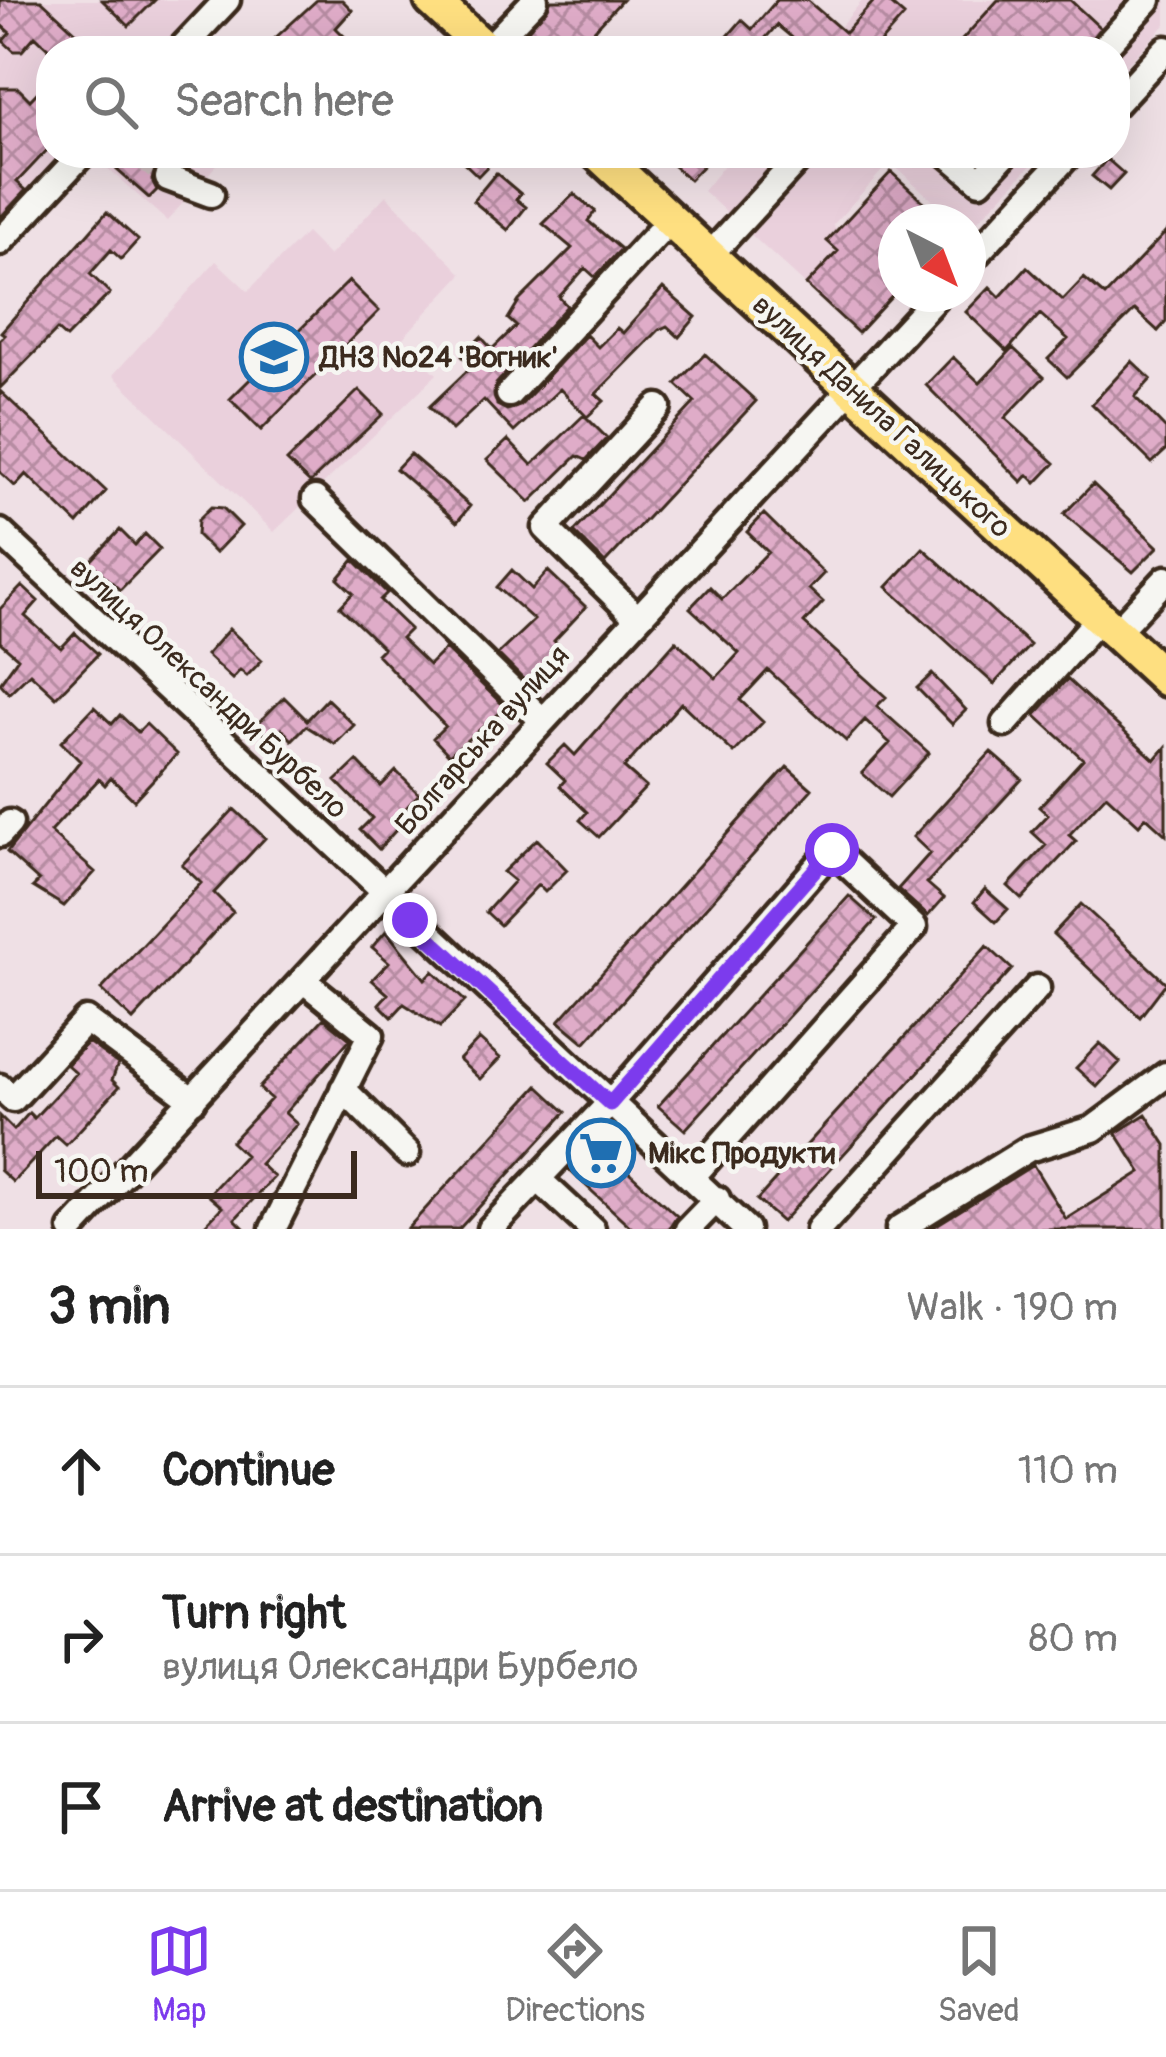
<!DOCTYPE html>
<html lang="en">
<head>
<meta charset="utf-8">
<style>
	body { margin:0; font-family:Pangolin,sans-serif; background:#f6f6f6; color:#222 }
	.compass { position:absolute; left:878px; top:204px; width:108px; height:108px; border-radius:50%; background:#fff; box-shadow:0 12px 48px #0002; rotate:138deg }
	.scale { position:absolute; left:36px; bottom:30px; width:321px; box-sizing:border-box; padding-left:12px; border:6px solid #3b2a1e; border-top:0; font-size:33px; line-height:42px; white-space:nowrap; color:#3b2a1e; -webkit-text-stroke:9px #f6f6f2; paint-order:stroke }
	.stop { position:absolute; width:36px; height:36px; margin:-27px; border:9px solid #7c3aed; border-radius:50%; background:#fff }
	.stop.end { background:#7c3aed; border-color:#fff; box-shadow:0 3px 12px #0008 }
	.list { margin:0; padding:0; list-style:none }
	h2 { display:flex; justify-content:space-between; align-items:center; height:156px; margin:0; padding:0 48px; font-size:51px }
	h2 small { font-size:39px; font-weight:400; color:#767676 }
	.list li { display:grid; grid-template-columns:78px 1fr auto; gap:36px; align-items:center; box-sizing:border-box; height:168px; padding:0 48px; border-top:3px solid #e0e0e0 }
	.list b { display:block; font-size:45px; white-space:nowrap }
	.list p { margin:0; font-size:39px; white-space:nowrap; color:#767676 }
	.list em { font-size:39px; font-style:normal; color:#767676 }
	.icon { flex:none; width:66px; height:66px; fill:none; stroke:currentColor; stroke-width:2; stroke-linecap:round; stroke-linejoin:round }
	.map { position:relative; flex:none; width:1166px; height:1229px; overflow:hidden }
	.search { position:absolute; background:#fff; box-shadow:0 12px 48px #0002; left:36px; right:36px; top:36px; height:132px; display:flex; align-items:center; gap:30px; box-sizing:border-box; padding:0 42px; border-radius:48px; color:#767676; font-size:45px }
	.sheet { height:660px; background:#fff }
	nav { display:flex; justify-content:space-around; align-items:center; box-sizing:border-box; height:168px; border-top:3px solid #e0e0e0; background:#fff; font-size:33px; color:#767676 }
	nav a { display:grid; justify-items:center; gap:6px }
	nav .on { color:#7c3aed }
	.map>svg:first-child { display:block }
</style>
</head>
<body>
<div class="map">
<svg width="1166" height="1229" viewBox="0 0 1166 1229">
	<defs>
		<pattern id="building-cross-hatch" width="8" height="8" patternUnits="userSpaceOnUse" patternTransform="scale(3)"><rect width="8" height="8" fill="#dfacc8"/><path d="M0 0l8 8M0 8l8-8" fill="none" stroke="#b68ca2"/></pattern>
	</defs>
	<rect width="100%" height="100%" fill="#efe0e5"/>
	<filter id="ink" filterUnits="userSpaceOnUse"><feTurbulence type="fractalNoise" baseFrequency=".00833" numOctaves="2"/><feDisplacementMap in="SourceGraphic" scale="24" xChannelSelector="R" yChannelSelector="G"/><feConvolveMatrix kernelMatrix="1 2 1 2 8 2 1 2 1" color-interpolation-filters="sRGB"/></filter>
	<g filter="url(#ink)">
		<path fill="#ead0dc" d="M 40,0 L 227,0 L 179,51 L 66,51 L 79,36 Z
			M 863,0 L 1166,0 L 1166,24 L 1115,77 L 1115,51 L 820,51 Z
			M 0,24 L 10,33 L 3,41 L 18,54 L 35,36 L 51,51 L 51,153 L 83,153 L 0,242 Z
			M 107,153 L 227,153 L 167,221 L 99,161 Z
			M 734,153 L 1043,153 L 968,231 L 968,222 L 957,222 L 890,162 L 833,225 L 837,230 L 827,241 L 838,251 L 806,285 L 703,191 Z
			M 386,195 L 462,274 L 401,340 L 437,374 L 274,532 L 113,375 L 216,261 L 248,291 L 306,233 L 329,256 Z"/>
		<path fill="url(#building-cross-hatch)" stroke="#3b2a1e" stroke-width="3" d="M 0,0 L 41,0 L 80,36 L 66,51 L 51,51 L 35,36 L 22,51 L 14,51 L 3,41 L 10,33 L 0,24 Z
			M 102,0 L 155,0 L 129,26 Z
			M 317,0 L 342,0 L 352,10 L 336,28 L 344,36 L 330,51 L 261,51 Z
			M 551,0 L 622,0 L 575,51 L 546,51 L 526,33 Z
			M 777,0 L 807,0 L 845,33 L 875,0 L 886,0 L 904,16 L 873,51 L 808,51 L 777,25 L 754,51 L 715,51 L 742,20 L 752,29 Z
			M 998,0 L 1070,0 L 1100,28 L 1082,51 L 952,51 Z
			M 51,78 L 51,146 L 17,182 L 26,190 L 0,218 L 0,88 L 18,88 L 30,100 Z
			M 133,153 L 190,153 L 179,165 L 157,166 L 152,180 L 157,190 L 149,198 L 117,170 Z
			M 454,153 L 500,153 L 478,176 Z
			M 660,153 L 715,153 L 689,180 Z
			M 1107,159 L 1124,174 L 1109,190 L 1092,176 Z
			M 891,172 L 946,222 L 896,222 L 896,292 L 858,333 L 806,285 L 838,251 L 827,241 Z
			M 496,173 L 521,194 L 516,199 L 526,207 L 508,230 L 473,201 Z
			M 574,194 L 595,211 L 588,221 L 621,249 L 595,277 L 585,268 L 559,297 L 567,306 L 496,384 L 497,405 L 507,410 L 520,406 L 586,335 L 598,347 L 617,328 L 623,333 L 663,288 L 696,317 L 679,337 L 667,326 L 659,330 L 596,394 L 604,401 L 587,417 L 560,389 L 514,432 L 484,400 L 452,430 L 429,407 L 472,366 L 462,356 L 481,337 L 492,349 L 516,326 L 508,319 L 519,301 L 572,248 L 543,224 Z
			M 107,212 L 138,240 L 121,259 L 111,250 L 90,274 L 110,293 L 66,338 L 57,330 L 0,388 L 0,340 L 5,335 L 1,332 Z
			M 1166,232 L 1166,322 L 1158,331 L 1135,310 L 1067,377 L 1048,359 L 1068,339 L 1040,314 L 1007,351 L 966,312 L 990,287 L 1000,297 L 1027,267 L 1063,300 L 1084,278 L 1105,296 Z
			M 349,281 L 379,311 L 261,430 L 230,399 Z
			M 1013,348 L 1044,377 L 1005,418 L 1055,463 L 1036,483 L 1028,475 L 1022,482 L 926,385 L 953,357 L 980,383 Z
			M 705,354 L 756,401 L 605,563 L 574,532 L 695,402 L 676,384 Z
			M 1132,361 L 1151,379 L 1135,397 L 1166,429 L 1166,450 L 1152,463 L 1092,404 Z
			M 359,390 L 383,414 L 310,483 L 287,461 Z
			M 0,391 L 106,491 L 78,524 L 26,474 L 15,486 L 0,472 Z
			M 584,415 L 607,438 L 586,460 L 577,456 L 530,502 L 487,460 L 508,440 L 532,465 Z
			M 410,454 L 470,506 L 457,522 L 396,469 Z
			M 1093,484 L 1158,547 L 1133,572 L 1064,514 Z
			M 211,507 L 223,508 L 241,526 L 215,553 L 197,535 L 198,520 Z
			M 764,514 L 824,573 L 809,589 L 823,602 L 804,623 L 886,697 L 877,706 L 929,753 L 889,797 L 862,773 L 890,743 L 865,720 L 846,741 L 768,670 L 740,700 L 763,722 L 734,753 L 681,703 L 624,768 L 646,787 L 599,837 L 580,820 L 587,812 L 560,786 L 565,780 L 547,763 L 565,745 L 575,755 L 676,641 L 716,678 L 739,653 L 690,608 L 710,587 L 722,599 L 768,552 L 747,532 Z
			M 120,530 L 135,545 L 145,534 L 160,549 L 120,590 L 90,562 Z
			M 923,548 L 1030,645 L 994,684 L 887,587 Z
			M 354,560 L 387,593 L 380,600 L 410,629 L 401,638 L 429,665 L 445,649 L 506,708 L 449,755 L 433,738 L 445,726 L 377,654 L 383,648 L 340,607 L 353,593 L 338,579 Z
			M 512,570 L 532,589 L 548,571 L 586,607 L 554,641 L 563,650 L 549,663 L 555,669 L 533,689 L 498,654 L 534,620 L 497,587 Z
			M 22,586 L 38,601 L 25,616 L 61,648 L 75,633 L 98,654 L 56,697 L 30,673 L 9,693 L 0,683 L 18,658 L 0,642 L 0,609 Z
			M 229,629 L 262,660 L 247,676 L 240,670 L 232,679 L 206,655 Z
			M 932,674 L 966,710 L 952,724 L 917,688 Z
			M 1067,679 L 1155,760 L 1166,747 L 1166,835 L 1146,817 L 1139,825 L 1106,795 L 1069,835 L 1076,841 L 1022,899 L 1008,886 L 1046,845 L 1032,832 L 1048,815 L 1039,807 L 1083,759 L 1035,715 Z
			M 284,697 L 307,720 L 327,699 L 354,725 L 335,744 L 306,726 L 292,740 L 282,729 L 271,740 L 256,725 Z
			M 94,707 L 112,724 L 120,715 L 138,732 L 146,724 L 177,754 L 134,800 L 111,778 L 105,785 L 99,779 L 50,832 L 95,872 L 64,906 L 33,887 L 39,881 L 7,852 L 80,761 L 61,742 Z
			M 991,752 L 1022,779 L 927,883 L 944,898 L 928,916 L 898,889 L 930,853 L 913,837 Z
			M 357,761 L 381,786 L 396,771 L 419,794 L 407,807 L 412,812 L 379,849 L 360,830 L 372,818 L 336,781 Z
			M 787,767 L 812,789 L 585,1043 L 559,1021 Z
			M 234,809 L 265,838 L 214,893 L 233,912 L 133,1020 L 101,990 L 201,883 L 182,865 Z
			M 537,839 L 567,870 L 545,892 L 538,885 L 500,925 L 486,912 L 514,881 L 503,872 Z
			M 985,889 L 1008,909 L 996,922 L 974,902 Z
			M 849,896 L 876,920 L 685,1130 L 658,1106 Z
			M 1081,904 L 1166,983 L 1140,1017 L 1053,934 Z
			M 386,931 L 425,979 L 433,971 L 465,1001 L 440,1027 L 404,1004 L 392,1017 L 379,1004 L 388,994 L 372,980 L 389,962 L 372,947 Z
			M 987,946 L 1012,969 L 782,1222 L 757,1200 Z
			M 324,1018 L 350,1039 L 285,1113 L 297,1124 L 260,1164 L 274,1177 L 235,1219 L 245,1229 L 201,1229 L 222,1207 L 208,1195 L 245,1155 L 231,1142 L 271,1099 L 259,1088 Z
			M 479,1039 L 500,1058 L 480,1079 L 459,1060 Z
			M 88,1042 L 118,1064 L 112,1080 L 119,1087 L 66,1145 L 56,1136 L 13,1182 L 0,1170 L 0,1116 L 14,1130 L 29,1113 L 34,1118 L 76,1073 L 67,1065 Z
			M 1100,1043 L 1120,1062 L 1097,1087 L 1076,1068 Z
			M 538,1086 L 566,1112 L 459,1229 L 407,1229 Z
			M 1146,1114 L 1166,1145 L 1166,1229 L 930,1229 L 1033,1165 L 1066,1219 L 1141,1172 L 1116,1133 Z
			M 596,1142 L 677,1216 L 669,1229 L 633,1229 L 569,1170 Z"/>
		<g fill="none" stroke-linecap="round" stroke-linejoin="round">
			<path stroke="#cbbcbd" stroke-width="24" stroke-dasharray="24 12" stroke-linecap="butt" d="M 138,153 L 168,178"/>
			<defs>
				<path id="minor" d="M 487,50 L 535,0
					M 179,51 L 227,0
					M 1101,51 L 1148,0
					M 1115,104 L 1166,49
					M 947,153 L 980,181 L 1006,153
					M 168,178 L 211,194
					M 0,242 L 83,153
					M 709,256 L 804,153
					M 968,263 L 1070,153
					M 509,394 L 670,220
					M 315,499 L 541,719
					M 0,532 L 746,1229
					M 635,616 L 546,528 L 658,407
					M 1115,633 L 1166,579
					M 1005,724 L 1099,618
					M 0,834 L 10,823
					M 0,1087 L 13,1099 L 86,1020 L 193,1100
					M 343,1089 L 407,1153
					M 538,1179 L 592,1229
					M 72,1229 L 939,294
					M 273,1229 L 371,1035 L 303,980
					M 490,1229 L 609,1104 L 832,850 L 914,927 L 692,1177
					M 688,1229 L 717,1199
					M 819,1229 L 1037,988
					M 899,1229 L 1028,1149 L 1093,1129 L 1166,1075"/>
				<path id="major" d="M 432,0 L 487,51
					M 598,153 L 1166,679"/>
			</defs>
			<use href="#minor" stroke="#3b2a1e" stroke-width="33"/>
			<use href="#major" stroke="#3b2a1e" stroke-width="42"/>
			<use href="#minor" stroke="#f6f6f2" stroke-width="24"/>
			<use href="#major" stroke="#fedf80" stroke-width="33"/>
		</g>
	</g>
	<g fill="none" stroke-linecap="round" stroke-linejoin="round" filter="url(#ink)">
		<path stroke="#7c3aed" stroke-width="15" d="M 410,920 L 610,1104 L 832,850"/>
	</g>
	<defs>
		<symbol id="school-ring" viewBox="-11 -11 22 22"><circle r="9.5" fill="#f6f6f2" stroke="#1f6fb2" stroke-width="1.5"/><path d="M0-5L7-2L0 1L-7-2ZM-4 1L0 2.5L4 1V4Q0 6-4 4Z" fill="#1f6fb2"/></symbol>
		<symbol id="supermarket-ring" viewBox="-11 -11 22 22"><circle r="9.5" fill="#f6f6f2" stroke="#1f6fb2" stroke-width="1.5"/><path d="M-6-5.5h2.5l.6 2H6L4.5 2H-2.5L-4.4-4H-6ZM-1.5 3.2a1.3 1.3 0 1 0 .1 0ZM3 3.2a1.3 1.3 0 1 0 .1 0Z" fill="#1f6fb2"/></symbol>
	</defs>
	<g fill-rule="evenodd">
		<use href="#school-ring" x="236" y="319" width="76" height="76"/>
		<use href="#supermarket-ring" x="563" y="1115" width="76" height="76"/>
	</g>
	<g text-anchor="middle" stroke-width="9" stroke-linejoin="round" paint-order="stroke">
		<g font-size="30" font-weight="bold" fill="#3b2a1e" stroke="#f6f6f2" text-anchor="start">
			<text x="320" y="367">ДНЗ №24 'Вогник'</text>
			<text x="648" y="1163">Мікс Продукти</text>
		</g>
		<g font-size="30" fill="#3b2a1e" stroke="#f6f6f2">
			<text transform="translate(882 416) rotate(43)" y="10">вулиця Данила Галицького</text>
			<text transform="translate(209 688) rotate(43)" y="10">вулиця Олександри Бурбело</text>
			<text transform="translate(482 740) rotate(-48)" y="10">Болгарська вулиця</text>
		</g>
	</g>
</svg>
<svg class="compass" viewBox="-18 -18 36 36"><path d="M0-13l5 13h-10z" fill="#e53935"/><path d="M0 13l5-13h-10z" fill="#767676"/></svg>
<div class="scale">100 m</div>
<div class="stop" style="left:832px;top:850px"></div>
<div class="stop end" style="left:410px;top:920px"></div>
<div class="search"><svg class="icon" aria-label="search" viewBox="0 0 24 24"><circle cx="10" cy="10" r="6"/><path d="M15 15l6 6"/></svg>Search here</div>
</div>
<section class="sheet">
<h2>3 min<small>Walk · 190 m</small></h2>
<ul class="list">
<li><svg class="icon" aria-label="ahead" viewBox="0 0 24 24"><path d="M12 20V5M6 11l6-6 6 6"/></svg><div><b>Continue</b></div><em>110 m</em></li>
<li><svg class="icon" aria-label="right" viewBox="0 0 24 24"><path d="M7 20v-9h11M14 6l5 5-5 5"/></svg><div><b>Turn right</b><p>вулиця Олександри Бурбело</p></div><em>80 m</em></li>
<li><svg class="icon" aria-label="arrive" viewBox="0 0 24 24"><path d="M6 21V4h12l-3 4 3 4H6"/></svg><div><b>Arrive at destination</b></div></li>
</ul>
</section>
<nav>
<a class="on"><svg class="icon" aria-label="map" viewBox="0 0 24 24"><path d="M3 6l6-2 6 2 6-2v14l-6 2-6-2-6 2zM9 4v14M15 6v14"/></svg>Map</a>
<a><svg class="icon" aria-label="directions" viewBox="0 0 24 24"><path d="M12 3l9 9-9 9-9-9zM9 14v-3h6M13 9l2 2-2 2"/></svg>Directions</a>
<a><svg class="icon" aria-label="saved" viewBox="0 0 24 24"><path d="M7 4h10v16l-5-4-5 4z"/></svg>Saved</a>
</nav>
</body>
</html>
